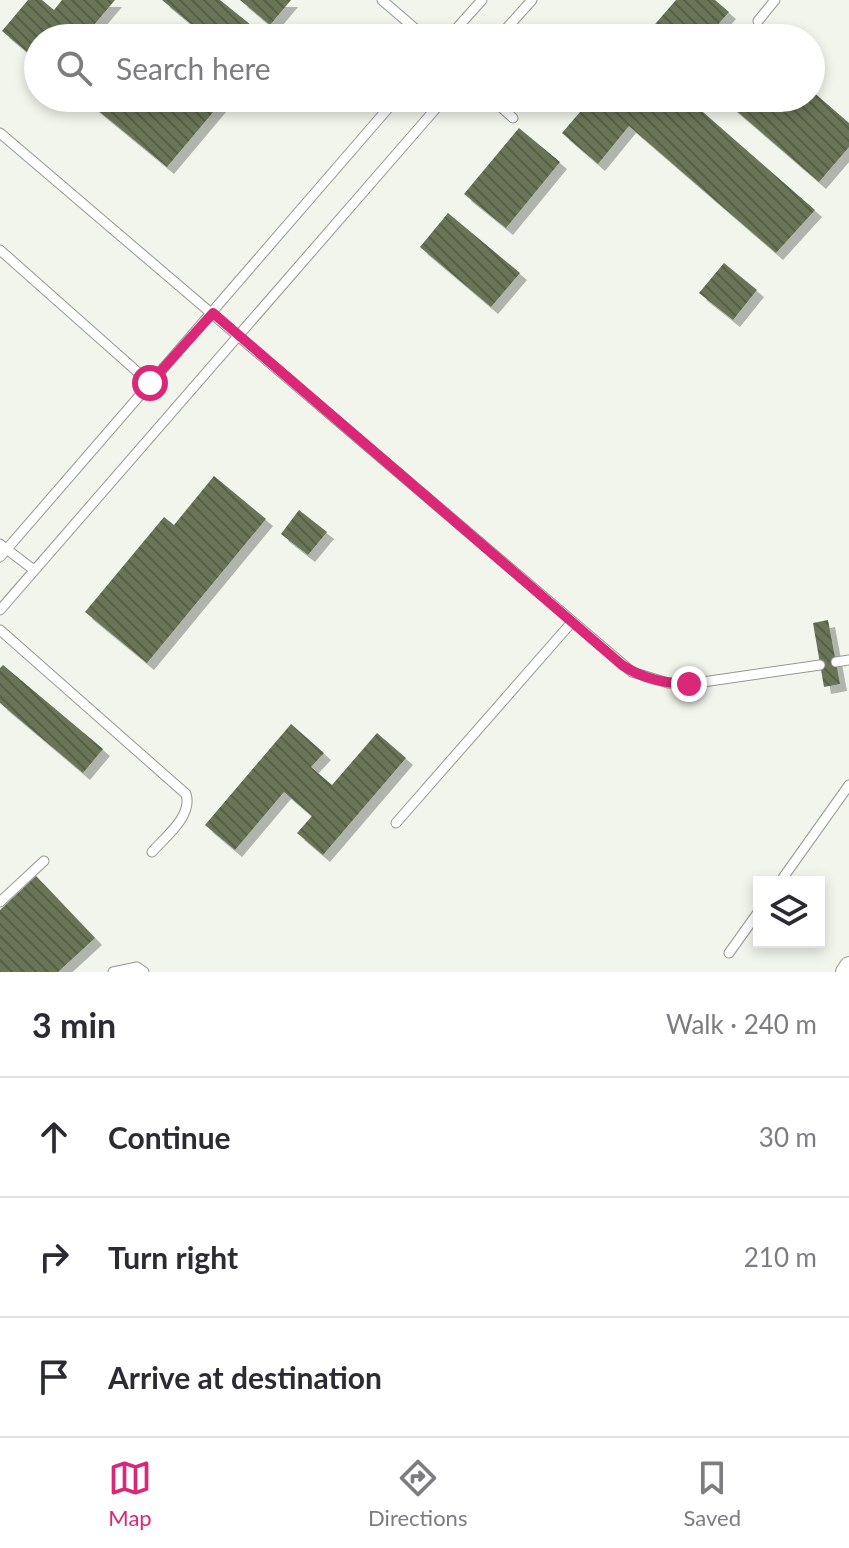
<!DOCTYPE html>
<html lang="en">
<head>
<meta charset="utf-8">
<style>
	body { margin:0; font-family:Lato,sans-serif; background:#f2f2f3; color:#2b2b33 }
	.controls { position:absolute; right:24px; bottom:24px; display:grid; overflow:hidden; border-radius:0px; box-shadow:0 4px 12px #0003 }
	.controls button { width:72px; height:72px; display:grid; place-items:center; padding:0; border:0; border-bottom:2px solid #e1e1e2; background:#fff; color:#2b2b33; font:40px sans-serif }
	.stop { position:absolute; width:24px; height:24px; margin:-18px; border:6px solid #db2777; border-radius:50%; background:#fff }
	.stop.end { background:#db2777; border-color:#fff; box-shadow:0 2px 8px #0008 }
	.list { margin:0; padding:0; list-style:none }
	h2 { display:flex; justify-content:space-between; align-items:center; height:104px; margin:0; padding:0 32px; font-size:34px }
	h2 small { font-size:26px; font-weight:400; color:#7c7c81 }
	.list li { display:grid; grid-template-columns:52px 1fr auto; gap:24px; align-items:center; box-sizing:border-box; height:120px; padding:0 32px; border-top:2px solid #e1e1e2 }
	.list b { display:block; font-size:30px; white-space:nowrap }
	.list em { font-size:26px; font-style:normal; color:#7c7c81 }
	.icon { flex:none; width:44px; height:44px; fill:none; stroke:currentColor; stroke-width:2; stroke-linecap:round; stroke-linejoin:round }
	.map { position:relative; flex:none; width:849px; height:972px; overflow:hidden }
	.search { position:absolute; background:#fff; box-shadow:0 4px 12px #0003; left:24px; right:24px; top:24px; height:88px; display:flex; align-items:center; gap:20px; box-sizing:border-box; padding:0 28px; border-radius:44px; color:#7c7c81; font-size:30px }
	.sheet { height:464px; background:#fff }
	nav { display:flex; justify-content:space-around; align-items:center; box-sizing:border-box; height:112px; border-top:2px solid #e1e1e2; background:#fff; font-size:22px; color:#7c7c81 }
	nav a { display:grid; justify-items:center; gap:4px }
	nav .on { color:#db2777 }
	.map>svg:first-child { display:block }
</style>
</head>
<body>
<div class="map">
<svg width="849" height="972" viewBox="0 0 849 972">
	<defs>
		<pattern id="building-back-hatch" width="6" height="6" patternUnits="userSpaceOnUse" patternTransform="scale(2)"><rect width="6" height="6" fill="#6a7558"/><path d="M-1 5l2 2M0 0l6 6M5-1l2 2" fill="none" stroke="#565f47"/></pattern>
		<filter id="shadow"><feDropShadow dx="7" dy="7" stdDeviation="0" flood-color="#0004"/></filter>
	</defs>
	<rect width="100%" height="100%" fill="#f1f5eb"/>
	<path fill="url(#building-back-hatch)" filter="url(#shadow)" d="M 28,0 L 42,0 L 54,10 L 62,0 L 115,0 L 88,32 L 95,38 L 38,38 L 38,61 L 2,31 Z
		M 162,0 L 220,0 L 267,38 L 208,38 Z
		M 240,0 L 291,0 L 270,25 Z
		M 676,0 L 715,0 L 729,12 L 706,38 L 643,38 Z
		M 811,90 L 849,123 L 849,147 L 819,182 L 725,101 L 728,98 L 811,98 Z
		M 83,98 L 167,98 L 172,102 L 176,98 L 225,98 L 167,167 Z
		M 592,98 L 687,98 L 815,210 L 776,253 L 629,126 L 598,164 L 562,133 Z
		M 519,128 L 560,162 L 506,228 L 464,194 Z
		M 448,213 L 520,273 L 491,307 L 420,247 Z
		M 724,263 L 757,290 L 733,320 L 699,293 Z
		M 214,476 L 266,519 L 147,663 L 85,612 L 164,517 L 174,525 Z
		M 299,510 L 327,532 L 308,555 L 281,534 Z
		M 828,620 L 840,684 L 824,687 L 813,623 Z
		M 3,665 L 103,749 L 83,773 L 0,703 L 0,668 Z
		M 291,724 L 324,753 L 311,767 L 332,785 L 377,733 L 406,758 L 323,855 L 297,833 L 312,816 L 284,792 L 235,850 L 205,825 Z
		M 36,876 L 95,938 L 58,972 L 0,972 L 0,910 Z"/>
	<g fill="none" stroke-linecap="round" stroke-linejoin="round">
		<defs>
			<path id="lane" d="M 382,0 L 426,38
				M 758,21 L 775,0
				M 448,38 L 482,0
				M 498,38 L 532,0
				M 491,98 L 513,118
				M 0,133 L 632,672 L 668,683 L 689,684 L 820,665
				M 0,250 L 150,383
				M 0,544 L 34,570
				M 0,557 L 397,98
				M 0,610 L 445,98
				M 0,630 L 186,794 C 193,816 165,837 152,852
				M 836,662 L 849,660
				M 396,823 L 572,622
				M 780,882 L 849,785
				M 0,902 L 44,861
				M 729,953 L 759,911
				M 113,972 L 137,967 L 144,972"/>
			<path id="street" d="M 845,972 L 849,966"/>
		</defs>
		<use href="#lane" stroke="#94988e" stroke-width="11"/>
		<use href="#street" stroke="#94988e" stroke-width="20"/>
		<use href="#lane" stroke="#fff" stroke-width="9"/>
		<use href="#street" stroke="#fff" stroke-width="18"/>
	</g>
	<g fill="none" stroke-linecap="round" stroke-linejoin="round">
		<path stroke="#db2777" stroke-width="10" d="M 150,383 L 213,313 L 622,665 C 643,679 664,683 689,684"/>
	</g>
</svg>
<div class="controls">
<button><svg class="icon" aria-label="layers" viewBox="0 0 24 24"><path d="M12 4l9 5-9 5-9-5zM3 14l9 5 9-5"/></svg></button>
</div>
<div class="stop" style="left:150px;top:383px"></div>
<div class="stop end" style="left:689px;top:684px"></div>
<div class="search"><svg class="icon" aria-label="search" viewBox="0 0 24 24"><circle cx="10" cy="10" r="6"/><path d="M15 15l6 6"/></svg>Search here</div>
</div>
<section class="sheet">
<h2>3 min<small>Walk · 240 m</small></h2>
<ul class="list">
<li><svg class="icon" aria-label="ahead" viewBox="0 0 24 24"><path d="M12 20V5M6 11l6-6 6 6"/></svg><div><b>Continue</b></div><em>30 m</em></li>
<li><svg class="icon" aria-label="right" viewBox="0 0 24 24"><path d="M7 20v-9h11M14 6l5 5-5 5"/></svg><div><b>Turn right</b></div><em>210 m</em></li>
<li><svg class="icon" aria-label="arrive" viewBox="0 0 24 24"><path d="M6 21V4h12l-3 4 3 4H6"/></svg><div><b>Arrive at destination</b></div></li>
</ul>
</section>
<nav>
<a class="on"><svg class="icon" aria-label="map" viewBox="0 0 24 24"><path d="M3 6l6-2 6 2 6-2v14l-6 2-6-2-6 2zM9 4v14M15 6v14"/></svg>Map</a>
<a><svg class="icon" aria-label="directions" viewBox="0 0 24 24"><path d="M12 3l9 9-9 9-9-9zM9 14v-3h6M13 9l2 2-2 2"/></svg>Directions</a>
<a><svg class="icon" aria-label="saved" viewBox="0 0 24 24"><path d="M7 4h10v16l-5-4-5 4z"/></svg>Saved</a>
</nav>
</body>
</html>
